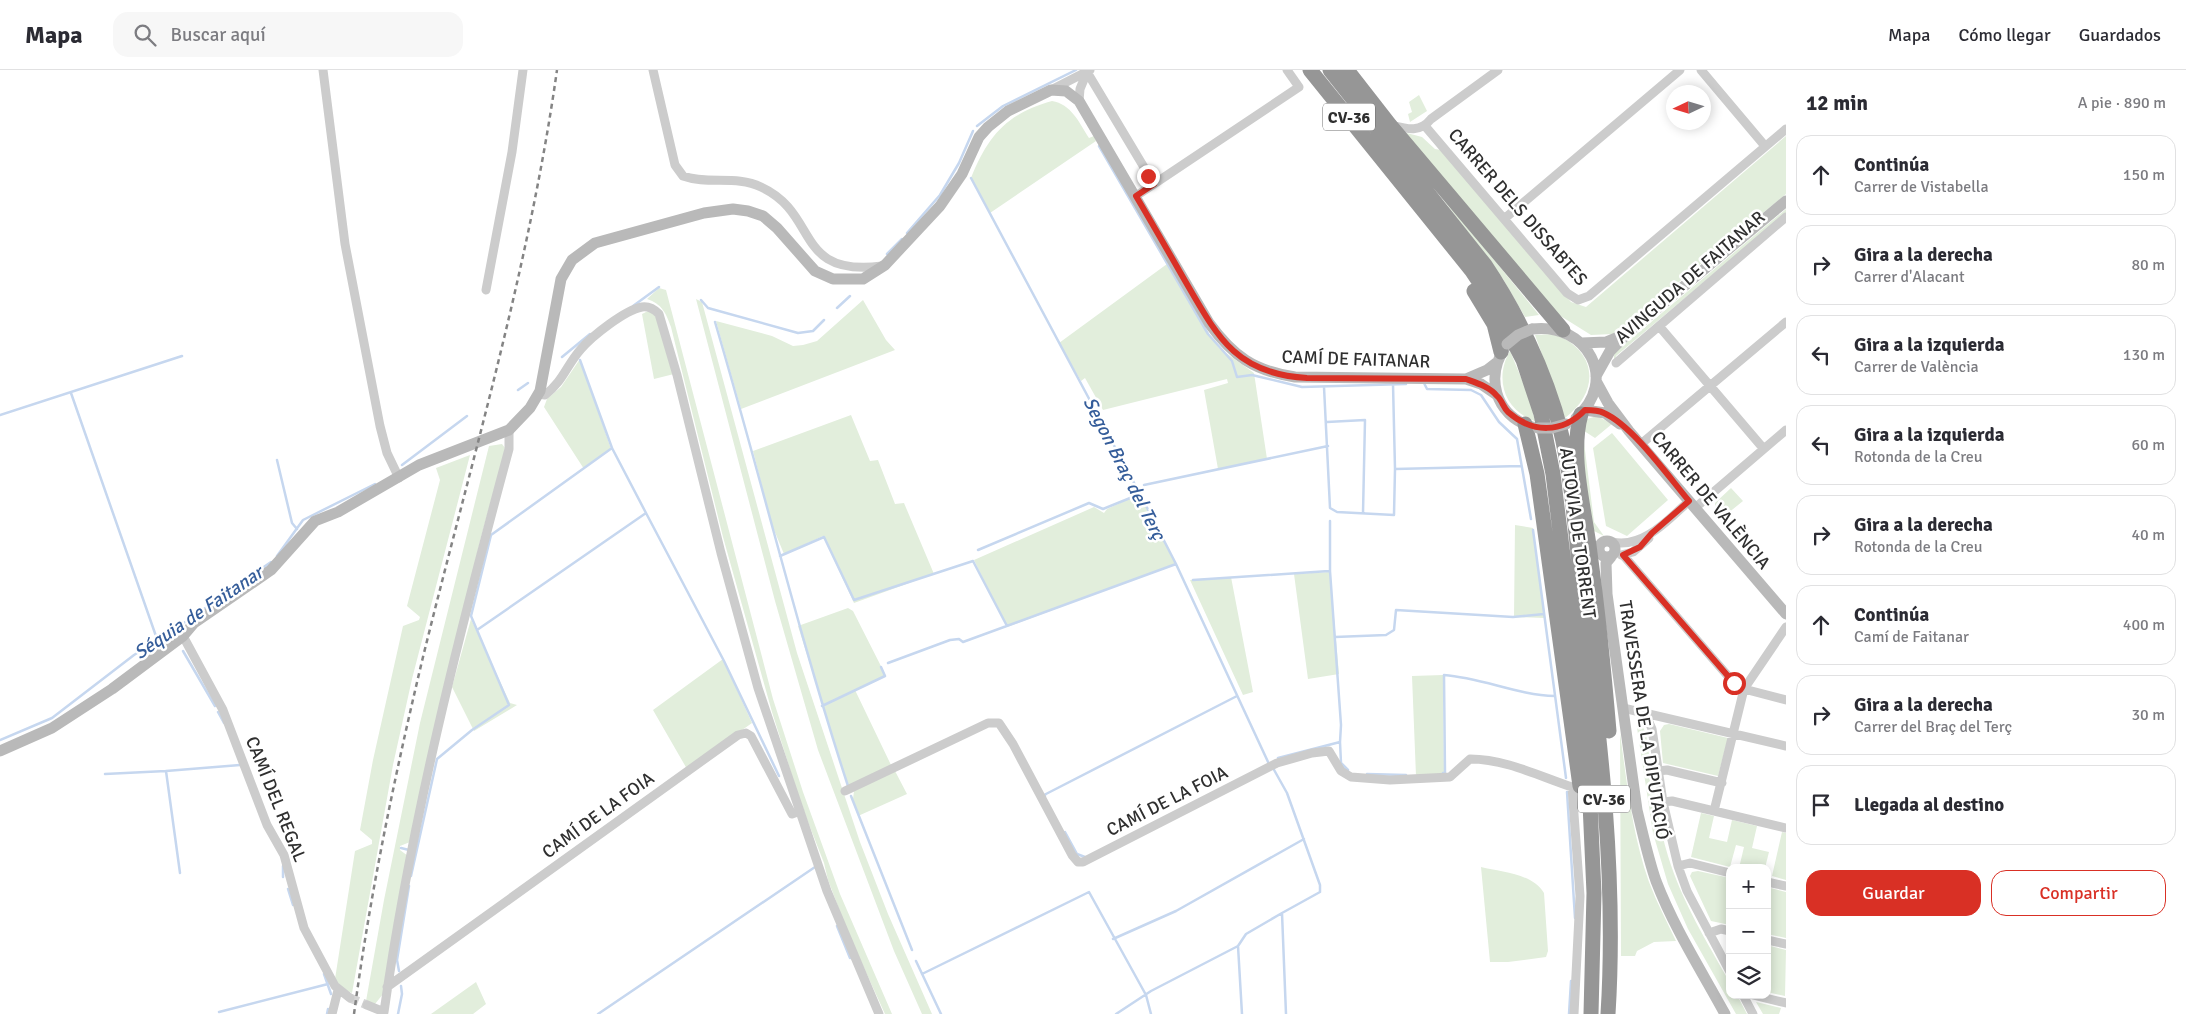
<!DOCTYPE html>
<html lang="es">
<head>
<meta charset="utf-8">
<style>
	body { margin:0; font-family:Signika,sans-serif; background:#f7f7f7; color:#2b2b33 }
	.controls { position:absolute; right:15px; bottom:15px; display:grid; overflow:hidden; border-radius:10px; box-shadow:0 2px 12px #0003 }
	.controls button { width:45px; height:45px; display:grid; place-items:center; padding:0; border:0; border-bottom:1px solid #e1e1e2; background:#fff; color:#2b2b33; font:25px sans-serif }
	.compass { position:absolute; left:1666px; top:15px; width:45px; height:45px; border-radius:50%; background:#fff; box-shadow:0 2px 12px #0003; rotate:266deg }
	.stop { position:absolute; width:15px; height:15px; margin:-11px; border:4px solid #d93025; border-radius:50%; background:#fff }
	.stop.end { background:#d93025; border-color:#fff; box-shadow:0 1px 5px #0008 }
	.list { margin:0; padding:0; list-style:none }
	h2 { display:flex; justify-content:space-between; align-items:center; height:65px; margin:0; padding:0 20px; font-size:21px }
	h2 small { font-size:16px; font-weight:400; color:#7c7c81 }
	.list li { display:grid; grid-template-columns:32px 1fr auto; gap:15px; align-items:center; box-sizing:border-box; height:80px; margin:0 10px 10px; padding:0 10px; border:1px solid #e1e1e2; border-radius:15px }
	.list b { display:block; font-size:19px; white-space:nowrap }
	.list p { margin:0; font-size:16px; white-space:nowrap; color:#7c7c81 }
	.list em { font-size:16px; font-style:normal; color:#7c7c81 }
	.actions { display:flex; gap:10px; padding:15px 20px }
	.actions a { flex:1; padding:11px 0; border:1px solid #d93025; border-radius:15px; text-align:center; font-size:18px; color:#d93025 }
	.actions .main { background:#d93025; color:#fff }
	.icon { flex:none; width:28px; height:28px; fill:none; stroke:currentColor; stroke-width:2; stroke-linecap:round; stroke-linejoin:round }
	.map { position:relative; flex:none; width:1786px; height:944px; overflow:hidden }
	header { display:flex; align-items:center; gap:30px; box-sizing:border-box; height:70px; padding:0 25px; background:#fff; border-bottom:1px solid #e1e1e2 }
	header strong { font-size:24px }
	nav { display:flex; gap:28px; margin-inline-start:auto; font-size:18px }
	.search { width:350px; height:45px; background:#f7f7f7; display:flex; align-items:center; gap:12px; box-sizing:border-box; padding:0 18px; border-radius:15px; color:#7c7c81; font-size:19px }
	main { display:flex }
	aside { flex:1; background:#fff }
	.map>svg:first-child { display:block }
</style>
</head>
<body>
<header>
<strong>Mapa</strong>
<div class="search"><svg class="icon" aria-label="search" viewBox="0 0 24 24"><circle cx="10" cy="10" r="6"/><path d="M15 15l6 6"/></svg>Buscar aquí</div>
<nav><a>Mapa</a><a>Cómo llegar</a><a>Guardados</a></nav>
</header>
<main>
<div class="map">
<svg width="1786" height="944" viewBox="0 0 1786 944">
	<rect width="100%" height="100%" fill="#fff"/>
	<path fill="#e2eedc" d="M 1419,25 L 1427,41 L 1410,52 L 1408,44 L 1412,42 L 1409,32 Z
		M 1052,31 C 1071,34 1079,52 1089,68 L 1094,66 L 1096,71 L 990,143 L 971,108 C 988,66 1006,44 1052,31 Z
		M 1403,62 L 1422,67 L 1435,79 L 1441,80 L 1571,232 L 1586,237 L 1786,66 L 1786,124 L 1629,253 L 1613,264 L 1591,265 L 1551,240 Z
		M 1417,95 L 1539,245 L 1525,247 L 1503,209 Z
		M 1786,139 L 1786,143 L 1616,286 L 1614,299 L 1614,283 Z
		M 1167,194 L 1204,258 L 1219,278 L 1254,303 L 1267,389 L 1218,399 L 1204,320 L 1228,313 L 1227,309 L 1103,340 L 1085,308 L 1081,311 L 1059,273 Z
		M 659,218 L 666,220 L 773,629 L 803,722 L 840,824 L 892,944 L 885,944 L 849,865 L 828,810 L 824,793 L 801,734 L 772,642 L 723,467 L 671,257 C 666,243 662,234 647,229 Z
		M 696,229 L 702,232 L 797,583 L 860,772 L 888,844 L 932,944 L 922,944 L 894,881 L 818,680 L 775,531 Z
		M 863,230 L 886,270 L 895,280 L 741,339 L 716,251 L 772,266 L 793,276 L 803,275 L 817,271 Z
		M 648,241 L 661,247 L 674,304 L 654,309 L 642,244 Z
		M 1554,264 C 1597,280 1601,321 1565,348 L 1535,265 Z
		M 1510,281 L 1530,329 L 1535,351 C 1504,341 1494,308 1510,281 Z
		M 580,289 L 611,379 L 584,399 L 544,337 L 547,329 L 561,317 Z
		M 851,345 L 870,391 L 878,390 L 895,434 L 904,433 L 934,504 L 854,533 L 823,466 L 784,484 L 772,455 L 753,381 Z
		M 1597,346 L 1612,354 L 1595,368 L 1581,359 L 1587,349 Z
		M 1612,363 L 1668,430 L 1627,466 L 1606,456 L 1593,378 Z
		M 1584,372 L 1594,452 L 1604,466 L 1592,460 L 1584,414 Z
		M 502,374 L 505,378 L 503,387 L 480,471 L 410,772 L 400,776 L 400,780 L 408,786 L 383,924 L 375,934 L 366,931 L 384,830 L 420,653 L 489,376 Z
		M 470,385 L 412,609 L 393,695 L 352,923 L 343,919 L 335,909 L 355,781 L 372,774 L 372,770 L 360,760 L 373,690 L 403,556 L 419,550 L 420,547 L 407,536 L 440,410 L 436,398 Z
		M 1731,418 L 1743,431 L 1722,448 L 1715,437 L 1715,433 Z
		M 1140,424 L 1176,494 L 1007,557 L 974,490 L 1094,437 L 1104,443 L 1107,439 Z
		M 1515,455 L 1533,458 L 1545,548 L 1514,547 Z
		M 1330,502 L 1339,604 L 1308,609 L 1294,504 Z
		M 1231,507 L 1253,622 L 1243,625 L 1190,510 Z
		M 848,538 L 853,541 L 886,606 L 855,620 L 891,695 L 848,716 L 798,556 Z
		M 471,549 L 510,633 L 517,635 L 474,661 L 452,617 Z
		M 723,589 L 752,653 L 687,699 L 653,640 Z
		M 1443,605 L 1444,704 L 1416,706 L 1412,606 Z
		M 1636,651 L 1640,652 L 1646,663 C 1652,704 1656,746 1668,786 C 1682,832 1707,872 1730,913 L 1730,925 L 1737,925 L 1747,944 L 1736,944 L 1688,859 L 1668,814 L 1653,763 Z
		M 1669,654 L 1728,668 L 1718,706 L 1663,693 L 1660,661 L 1664,655 Z
		M 1620,663 C 1627,713 1632,764 1649,812 C 1657,833 1667,852 1676,871 L 1654,872 L 1637,881 L 1635,886 L 1621,886 Z
		M 895,701 L 907,724 L 858,746 L 853,729 L 854,721 Z
		M 1701,743 L 1714,746 L 1709,768 L 1727,772 L 1732,750 L 1757,756 L 1752,778 L 1769,782 L 1765,798 L 1739,798 L 1744,777 L 1736,775 L 1730,797 L 1691,787 Z
		M 1782,762 L 1786,763 L 1786,810 L 1772,806 Z
		M 1481,797 C 1501,802 1532,803 1544,823 L 1548,881 L 1546,887 L 1508,892 L 1490,892 Z
		M 1698,801 L 1730,808 L 1730,855 L 1711,851 L 1690,806 L 1692,802 Z
		M 1767,817 L 1786,822 L 1786,868 L 1767,864 Z
		M 1767,875 L 1786,880 L 1785,926 L 1767,922 Z
		M 476,912 L 486,934 L 473,944 L 431,944 Z
		M 1756,932 L 1781,938 L 1779,944 L 1763,944 Z"/>
	<g fill="none" stroke-linecap="round" stroke-linejoin="round">
		<path stroke="#c6d7ef" stroke-width="2.5" d="M 977,56 L 1003,36 L 1076,0
			M 1099,76 L 1208,264 L 1232,291 L 1237,307 L 1252,305 L 1302,317 L 1406,314
			M 971,108 L 1140,424 L 1176,494 L 1269,694
			M 907,163 L 940,125 L 959,93 L 973,61
			M 887,184 L 902,169
			M 701,230 L 708,238 L 798,263 L 813,261 L 824,250
			M 633,236 L 659,217
			M 837,238 L 850,226
			M 715,252 C 761,407 798,563 848,716
			M 562,287 L 590,264
			M 1424,313 L 1427,319 L 1471,320 L 1481,325 L 1499,352 L 1517,369 L 1531,449
			M 1393,314 L 1395,399
			M 1324,317 L 1330,438 L 1337,442 L 1394,445 L 1395,399 L 1521,396
			M 518,320 L 528,313
			M 71,323 L 157,569
			M 0,345 L 182,286
			M 1327,352 L 1365,350 L 1363,443
			M 277,390 L 292,453 L 297,459
			M 402,395 L 467,346
			M 1144,415 L 1328,376
			M 646,443 L 724,591 L 779,706
			M 1533,460 L 1566,708
			M 978,480 L 1089,433 L 1103,439 L 1140,424
			M 277,486 L 303,450 L 375,414
			M 780,486 L 824,467 L 854,530 L 973,491 L 1007,556
			M 1193,510 L 1329,501
			M 477,560 L 646,443 L 612,378
			M 1335,567 L 1386,565 L 1394,560 L 1396,540 L 1513,547 L 1544,544
			M 183,581 L 215,636
			M 888,593 L 950,570 L 959,569 L 963,572 L 1176,494
			M 822,636 L 885,606 L 881,597
			M 218,642 L 224,653
			M 0,670 L 52,648 L 134,585 L 171,562 L 271,492
			M 1340,672 L 1341,693 L 1348,700
			M 1278,688 L 1340,672 L 1341,655 L 1330,501 L 1330,451
			M 1273,698 L 1287,723 L 1320,815 L 1320,822 L 1282,843 L 1286,944
			M 166,701 L 240,695
			M 1443,703 L 1445,703 L 1444,605 C 1483,608 1517,625 1555,626
			M 105,704 L 166,701 L 180,803
			M 1367,704 L 1406,705
			M 1567,722 L 1575,848
			M 851,726 L 912,880
			M 1045,726 L 1044,725 L 1237,626
			M 1065,762 L 1077,784 L 1085,787
			M 401,778 L 409,780
			M 283,796 L 283,807
			M 411,806 L 437,689 L 472,660 L 509,635 L 471,546 L 491,465 L 612,378 L 580,290
			M 288,819 L 293,835
			M 837,856 L 850,888
			M 1113,869 L 1176,841 L 1304,769
			M 1238,876 L 1242,944
			M 916,891 L 941,944
			M 399,901 L 397,890 L 409,816
			M 324,904 L 331,924
			M 922,904 L 1089,822 L 1146,925 L 1151,944
			M 219,942 L 328,914
			M 327,944 L 328,939
			M 398,944 L 402,924 L 401,916
			M 598,944 L 815,797
			M 1116,944 L 1151,921 L 1238,876 L 1246,864 L 1282,843
			M 1569,944 L 1571,911"/>
		<path stroke="#d5d5d5" stroke-width="9" stroke-dasharray="9 4.5" stroke-linecap="butt" d="M 350,928 L 367,935"/>
		<path stroke="#ccc" stroke-width="9" d="M 323,0 L 345,174 L 380,356 L 387,383 L 399,408
			M 653,0 L 675,95 L 683,106 C 708,115 736,105 761,117 C 820,144 793,207 882,196
			M 1701,0 L 1765,76
			M 1087,2 L 1154,114
			M 1051,20 L 1090,0
			M 1079,31 L 1080,19 L 1087,2
			M 1391,55 C 1407,59 1420,63 1431,49 L 1498,0
			M 1425,56 L 1567,223 L 1578,230 L 1589,226 L 1786,59
			M 1136,126 L 1299,17 L 1287,0
			M 1504,149 L 1680,0
			M 486,220 L 512,82 L 523,0
			M 1659,256 L 1763,378
			M 1616,293 L 1786,147
			M 538,324 L 545,325 C 564,310 566,296 581,279 C 592,266 625,240 642,237 C 649,236 654,239 659,244 L 677,305 L 721,483 L 758,618 L 827,821 L 879,944
			M 1641,374 L 1786,252
			M 1695,438 L 1786,360
			M 1612,472 C 1643,479 1668,450 1689,431
			M 1621,485 L 1633,482 L 1649,468
			M 1623,485 L 1734,613 L 1744,619 L 1786,630
			M 183,566 L 223,640 L 267,755 L 284,785 L 304,858 L 335,916 L 350,928
			M 1623,638 L 1786,676
			M 1645,643 L 1652,659 L 1663,732 L 1678,796 L 1687,821 L 1730,902
			M 1658,701 L 1667,700 L 1722,713
			M 845,721 L 988,653 L 999,653 L 1013,674 L 1072,785 L 1078,792 L 1083,792 L 1277,693 L 1312,683 L 1329,681 L 1341,701 L 1351,707 L 1390,710 L 1450,707 L 1470,689 C 1505,689 1539,706 1572,717 L 1580,826 L 1574,944
			M 1663,732 L 1672,731 L 1786,758
			M 1714,741 L 1744,619 L 1786,557
			M 1678,796 L 1690,793 L 1730,803
			M 1767,812 L 1786,816
			M 1709,863 L 1721,859 L 1730,861
			M 1767,870 L 1786,874
			M 387,917 L 738,665 L 746,663 L 751,666 L 792,744 L 800,741
			M 1743,925 L 1753,944
			M 1753,925 L 1786,933
			M 367,935 L 384,942 L 383,944
			M 384,942 C 411,751 459,564 509,379 L 509,360
			M 332,944 L 338,920"/>
		<path stroke="#b9b9b9" stroke-width="11" d="M 1532,259 C 1588,252 1619,311 1576,348
			M 1582,273 L 1606,272 L 1623,265
			M 1506,276 C 1485,306 1494,345 1532,357
			M 1596,306 L 1610,281 L 1629,262 L 1786,131
			M 1466,309 L 1487,300 L 1496,293
			M 1596,311 L 1608,333 L 1629,361 L 1786,544
			M 1585,340 L 1605,343 L 1620,354
			M1599 479a8 8 0 1 1 16 0a8 8 0 1 1-16 0Z
			M 1611,487 L 1606,493 L 1607,524 L 1637,740 C 1643,764 1648,788 1656,811 C 1674,858 1701,900 1725,944
			M 0,681 L 52,658 L 112,619 L 183,566 L 194,553 L 271,500 L 315,451 L 338,442 L 419,395 L 509,360 L 530,338 L 540,321 L 561,209 L 572,190 L 595,173 L 704,143 L 733,139 L 748,141 L 763,146 L 777,158 L 815,201 L 833,209 L 863,209 L 885,195 L 940,136 L 962,104 L 979,67 L 988,57 L 1008,41 L 1051,20 L 1066,21 L 1079,31 L 1209,253 C 1233,286 1254,301 1295,307 L 1466,309 L 1481,314 L 1497,325"/>
		<path stroke="#969696" stroke-width="15" d="M 1310,0 L 1472,201 L 1494,234 L 1523,290 L 1541,344 L 1553,404 L 1588,689 L 1594,823 L 1591,944
			M 1330,0 L 1485,195 C 1515,240 1539,289 1555,340 C 1572,395 1575,463 1582,520 C 1599,661 1617,802 1608,944
			M 1347,0 L 1390,55 L 1563,260
			M 1474,221 L 1494,254 L 1501,282
			M 1581,344 C 1569,387 1585,439 1590,483 C 1598,542 1604,601 1609,661
			M 1525,354 L 1537,404 L 1580,716"/>
		<path stroke="#848484" stroke-width="2.5" stroke-dasharray="5 4" stroke-linecap="butt" d="M 354,944 C 370,824 395,704 423,587 C 471,392 529,199 557,0"/>
		<path stroke="#b9b9b9" stroke-width="11" d="M 1507,274 L 1518,265 L 1532,259
			M 1538,358 L 1552,358 L 1566,354"/>
	</g>
	<g fill="none" stroke-linecap="round" stroke-linejoin="round">
		<path stroke="#d93025" stroke-width="6" d="M 1148,106 L 1154,114 L 1136,126 C 1152,153 1168,181 1184,209 C 1217,266 1235,304 1307,308 L 1466,309 C 1477,313 1490,317 1497,326 C 1502,330 1503,337 1508,342 C 1532,363 1562,364 1585,340 C 1591,340 1598,340 1604,343 C 1633,356 1668,406 1689,431 L 1652,463 L 1640,477 L 1623,485 L 1734,613"/>
	</g>
	<g text-anchor="middle" stroke-width="5" stroke-linejoin="round" paint-order="stroke">
		<g fill="#fff" stroke="#6d6d6d" stroke-width="1">
			<rect x="1323" y="33.5" width="52" height="27" rx="4"/>
			<rect x="1578" y="715.5" width="52" height="27" rx="4"/>
		</g>
		<g font-size="16" font-weight="bold" fill="#2f2f2f">
			<text x="1349" y="53">CV-36</text>
			<text x="1604" y="735">CV-36</text>
		</g>
		<g font-size="18" fill="#2f2f2f" stroke="#fff">
			<text transform="translate(1518 137) rotate(49)" y="6">CARRER DELS DISSABTES</text>
			<text transform="translate(1690 207) rotate(-41)" y="6">AVINGUDA DE FAITANAR</text>
			<text transform="translate(1356 289) rotate(2)" y="6">CAMÍ DE FAITANAR</text>
			<text transform="translate(1711 430) rotate(50)" y="6">CARRER DE VALÈNCIA</text>
			<text transform="translate(1578 463) rotate(82)" y="6">AUTOVIA DE TORRENT</text>
			<text transform="translate(1644 650) rotate(81)" y="6">TRAVESSERA DE LA DIPUTACIÓ</text>
			<text transform="translate(276 729) rotate(68)" y="6">CAMÍ DEL REGAL</text>
			<text transform="translate(1167 731) rotate(-27)" y="6">CAMÍ DE LA FOIA</text>
			<text transform="translate(598 745) rotate(-36)" y="6">CAMÍ DE LA FOIA</text>
		</g>
		<g font-size="19" font-style="italic" fill="#355d9a" stroke="#fff">
			<text transform="translate(1125 398) rotate(63)" y="7">Segon Braç del Terç</text>
			<text transform="translate(198 542) rotate(-34)" y="7">Séquia de Faitanar</text>
		</g>
	</g>
</svg>
<div class="controls">
<button>+</button>
<button>−</button>
<button><svg class="icon" aria-label="layers" viewBox="0 0 24 24"><path d="M12 4l9 5-9 5-9-5zM3 14l9 5 9-5"/></svg></button>
</div>
<svg class="compass" viewBox="-18 -18 36 36"><path d="M0-13l5 13h-10z" fill="#e53935"/><path d="M0 13l5-13h-10z" fill="#7c7c81"/></svg>
<div class="stop" style="left:1734px;top:613px"></div>
<div class="stop end" style="left:1148px;top:106px"></div>
</div>
<aside>
<h2>12 min<small>A pie · 890 m</small></h2>
<ul class="list">
<li><svg class="icon" aria-label="ahead" viewBox="0 0 24 24"><path d="M12 20V5M6 11l6-6 6 6"/></svg><div><b>Continúa</b><p>Carrer de Vistabella</p></div><em>150 m</em></li>
<li><svg class="icon" aria-label="right" viewBox="0 0 24 24"><path d="M7 20v-9h11M14 6l5 5-5 5"/></svg><div><b>Gira a la derecha</b><p>Carrer d'Alacant</p></div><em>80 m</em></li>
<li><svg class="icon" aria-label="left" viewBox="0 0 24 24"><path d="M17 20v-9H6M10 6l-5 5 5 5"/></svg><div><b>Gira a la izquierda</b><p>Carrer de València</p></div><em>130 m</em></li>
<li><svg class="icon" aria-label="left" viewBox="0 0 24 24"><path d="M17 20v-9H6M10 6l-5 5 5 5"/></svg><div><b>Gira a la izquierda</b><p>Rotonda de la Creu</p></div><em>60 m</em></li>
<li><svg class="icon" aria-label="right" viewBox="0 0 24 24"><path d="M7 20v-9h11M14 6l5 5-5 5"/></svg><div><b>Gira a la derecha</b><p>Rotonda de la Creu</p></div><em>40 m</em></li>
<li><svg class="icon" aria-label="ahead" viewBox="0 0 24 24"><path d="M12 20V5M6 11l6-6 6 6"/></svg><div><b>Continúa</b><p>Camí de Faitanar</p></div><em>400 m</em></li>
<li><svg class="icon" aria-label="right" viewBox="0 0 24 24"><path d="M7 20v-9h11M14 6l5 5-5 5"/></svg><div><b>Gira a la derecha</b><p>Carrer del Braç del Terç</p></div><em>30 m</em></li>
<li><svg class="icon" aria-label="arrive" viewBox="0 0 24 24"><path d="M6 21V4h12l-3 4 3 4H6"/></svg><div><b>Llegada al destino</b></div></li>
</ul>
<div class="actions"><a class="main">Guardar</a><a>Compartir</a></div>
</aside>
</main>
</body>
</html>
